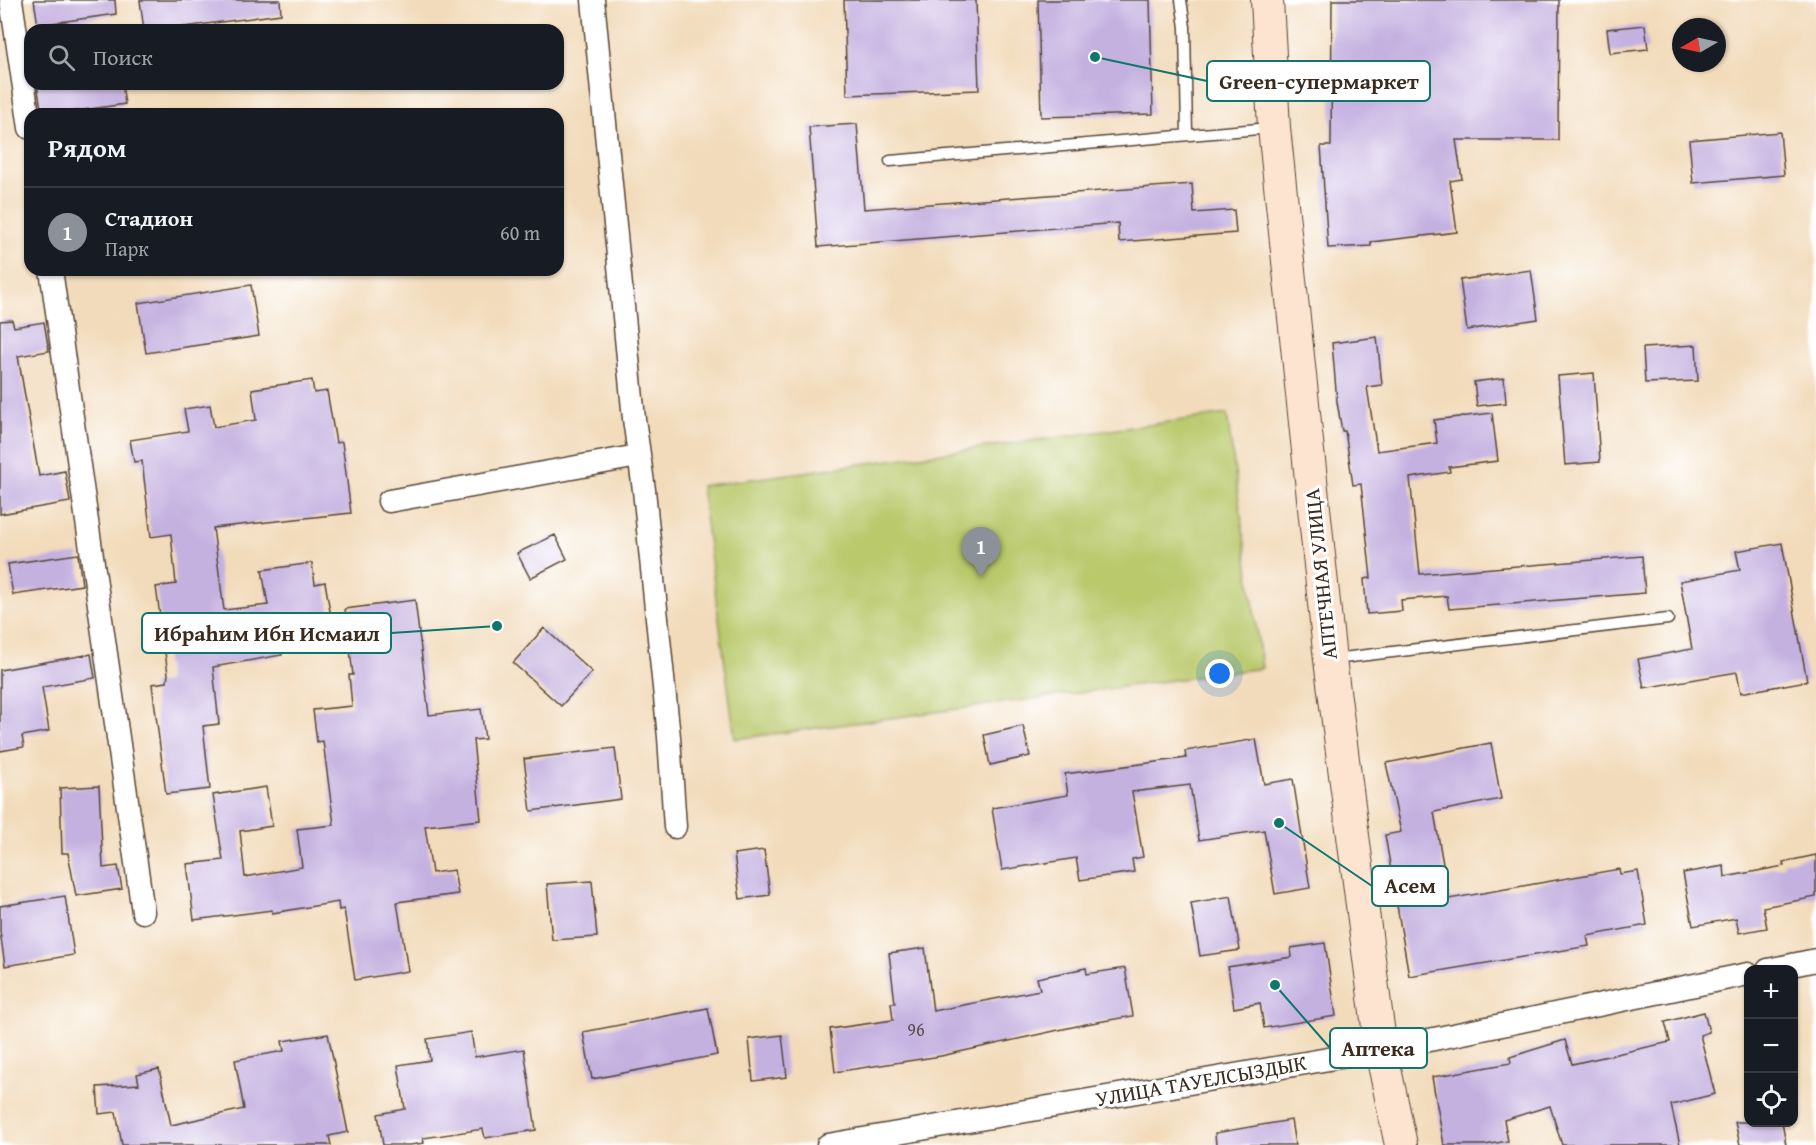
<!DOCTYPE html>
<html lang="ru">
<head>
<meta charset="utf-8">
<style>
	body { margin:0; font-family:"Gentium Book Plus",serif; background:#242831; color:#f1f3f6 }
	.controls { position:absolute; right:18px; bottom:18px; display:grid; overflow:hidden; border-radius:12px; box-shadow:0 2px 4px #0004 }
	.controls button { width:54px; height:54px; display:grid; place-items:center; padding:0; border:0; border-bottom:2px solid #363941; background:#171b24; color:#f1f3f6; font:30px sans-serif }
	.compass { position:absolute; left:1672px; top:18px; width:54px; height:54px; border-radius:50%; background:#171b24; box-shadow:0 2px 4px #0004; rotate:261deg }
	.you { position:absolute; left:1220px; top:674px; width:21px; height:21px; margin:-15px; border:4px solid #fff; border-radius:50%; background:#1a73e8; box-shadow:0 0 0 9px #1a73e833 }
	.badge { display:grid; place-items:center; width:39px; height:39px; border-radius:50%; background:#8c9099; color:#fff; font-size:20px; font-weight:700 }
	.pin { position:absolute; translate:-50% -50px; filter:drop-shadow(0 2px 3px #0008) }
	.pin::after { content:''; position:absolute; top:32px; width:21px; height:18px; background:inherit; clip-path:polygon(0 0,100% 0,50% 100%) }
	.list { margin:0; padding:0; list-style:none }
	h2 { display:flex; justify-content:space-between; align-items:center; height:78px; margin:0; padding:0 24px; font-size:26px }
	h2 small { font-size:20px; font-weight:400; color:#9ea1a6 }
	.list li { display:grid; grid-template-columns:39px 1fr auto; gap:18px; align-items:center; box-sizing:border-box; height:90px; padding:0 24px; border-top:2px solid #363941 }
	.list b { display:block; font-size:22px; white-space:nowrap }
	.list p { margin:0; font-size:20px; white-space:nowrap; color:#9ea1a6 }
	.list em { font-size:20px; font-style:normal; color:#9ea1a6 }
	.icon { flex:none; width:33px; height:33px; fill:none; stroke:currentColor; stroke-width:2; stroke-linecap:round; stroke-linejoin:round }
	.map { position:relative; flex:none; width:1816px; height:1145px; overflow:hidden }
	.search { position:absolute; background:#171b24; box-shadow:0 2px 4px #0004; left:24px; top:24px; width:540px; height:66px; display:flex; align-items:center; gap:15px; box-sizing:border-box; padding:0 21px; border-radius:18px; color:#9ea1a6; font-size:22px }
	.panel { position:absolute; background:#171b24; box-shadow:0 2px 4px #0004; left:24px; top:108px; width:540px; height:168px; border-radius:18px }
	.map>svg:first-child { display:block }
</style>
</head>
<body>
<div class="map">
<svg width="1816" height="1145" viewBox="0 0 1816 1145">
	<rect width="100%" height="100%" fill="#fff"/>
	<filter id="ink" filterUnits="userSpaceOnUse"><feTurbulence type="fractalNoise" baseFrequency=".0167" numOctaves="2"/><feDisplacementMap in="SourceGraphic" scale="12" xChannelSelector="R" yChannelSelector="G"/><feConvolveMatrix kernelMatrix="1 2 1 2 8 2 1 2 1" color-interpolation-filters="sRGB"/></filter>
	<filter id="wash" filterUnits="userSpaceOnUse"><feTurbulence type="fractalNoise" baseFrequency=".008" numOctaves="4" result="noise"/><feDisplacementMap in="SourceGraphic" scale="24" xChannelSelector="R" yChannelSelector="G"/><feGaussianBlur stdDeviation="1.35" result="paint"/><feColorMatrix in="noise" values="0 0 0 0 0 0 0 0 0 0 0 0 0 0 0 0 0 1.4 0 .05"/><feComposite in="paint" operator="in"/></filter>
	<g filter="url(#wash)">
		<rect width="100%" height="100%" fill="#f2dbbb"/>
		<path fill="#b9c96c" stroke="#7a7a45" stroke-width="1.5" d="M 1227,414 L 1262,668 L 735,739 L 701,486 Z"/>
		<g id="blocks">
			<path fill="#c5b1e0" d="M 34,0 L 115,0 L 116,14 L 38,25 Z
				M 140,0 L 280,0 L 281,14 L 161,30 L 144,30 Z
				M 844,0 L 976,0 L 979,90 L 847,95 Z
				M 1038,0 L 1150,0 L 1153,114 L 1041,117 Z
				M 1332,0 L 1559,0 L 1558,140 L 1456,140 L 1462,179 L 1450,181 L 1457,232 L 1371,242 L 1371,246 L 1328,248 L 1321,146 L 1331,146 Z
				M 1645,25 L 1648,49 L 1610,53 L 1607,29 Z
				M 37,84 L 122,84 L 125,104 L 56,114 L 42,114 Z
				M 857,124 L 864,209 L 1192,184 L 1194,213 L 1234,210 L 1236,233 L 1119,242 L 1118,223 L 818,247 L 809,127 Z
				M 1780,132 L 1784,175 L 1693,183 L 1689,140 Z
				M 1531,270 L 1538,319 L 1467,330 L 1460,280 Z
				M 251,285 L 259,336 L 146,353 L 138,303 Z
				M 12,320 L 14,327 L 44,322 L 49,351 L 18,356 L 39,476 L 65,471 L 70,502 L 0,514 L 0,321 Z
				M 1377,337 L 1382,385 L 1367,387 L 1377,451 L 1437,443 L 1434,420 L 1492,413 L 1498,461 L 1449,467 L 1450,472 L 1410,478 L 1420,574 L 1642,556 L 1645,593 L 1449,609 L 1447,596 L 1401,600 L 1402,611 L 1367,614 L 1364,579 L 1371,578 L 1361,484 L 1353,485 L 1345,431 L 1342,431 L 1337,402 L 1332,343 Z
				M 1696,345 L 1698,381 L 1645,383 L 1643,348 Z
				M 1594,373 L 1600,462 L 1565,465 L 1558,376 Z
				M 1504,378 L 1506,403 L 1477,406 L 1474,382 Z
				M 312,380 L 314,393 L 327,391 L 336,443 L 342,442 L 351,513 L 213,528 L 224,610 L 268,605 L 262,570 L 312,563 L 315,584 L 325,582 L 332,623 L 277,631 L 282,655 L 213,667 L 219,724 L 203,726 L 210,789 L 166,794 L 152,684 L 167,682 L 168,674 L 156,587 L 176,584 L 171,534 L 151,537 L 142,461 L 134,462 L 130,440 L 188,431 L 184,409 L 210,405 L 214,427 L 256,420 L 252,389 Z
				M 555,535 L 567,559 L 530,578 L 517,553 Z
				M 1782,543 L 1807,681 L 1741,693 L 1737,672 L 1644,688 L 1638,659 L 1692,649 L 1680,581 L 1740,570 L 1736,551 Z
				M 78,554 L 82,585 L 13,595 L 8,564 Z
				M 415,600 L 429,715 L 481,709 L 485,739 L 473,740 L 481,820 L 425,826 L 432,873 L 454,870 L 458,894 L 397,902 L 408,971 L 355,980 L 344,909 L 339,910 L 338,902 L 272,913 L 272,910 L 194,920 L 187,864 L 223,860 L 213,795 L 266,787 L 272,826 L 240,831 L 245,877 L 302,867 L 297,829 L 334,825 L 323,741 L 317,742 L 313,710 L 352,706 L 349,675 L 353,675 L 345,609 Z
				M 544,628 L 592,672 L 561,706 L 513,663 Z
				M 91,654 L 95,678 L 42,687 L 49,731 L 22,736 L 24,747 L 0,751 L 0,670 Z
				M 1023,726 L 1030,756 L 990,765 L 984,735 Z
				M 1256,739 L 1264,784 L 1293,779 L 1310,888 L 1275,894 L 1264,830 L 1199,840 L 1190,785 L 1132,792 L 1143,857 L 1132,859 L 1134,872 L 1080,880 L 1076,858 L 1002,870 L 992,808 L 1068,795 L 1065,774 L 1186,758 L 1185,751 Z
				M 1491,743 L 1501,799 L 1434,812 L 1449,899 L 1619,869 L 1620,874 L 1638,871 L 1647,925 L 1587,936 L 1589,946 L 1409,976 L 1385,835 L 1401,832 L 1386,763 Z
				M 615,748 L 621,799 L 531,811 L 524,759 Z
				M 99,786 L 103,868 L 118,866 L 122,889 L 76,896 L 68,853 L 62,853 L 60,788 Z
				M 764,850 L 770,895 L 740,899 L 734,854 Z
				M 1816,855 L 1816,897 L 1763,907 L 1767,928 L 1739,933 L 1736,918 L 1693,926 L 1683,873 L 1724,866 L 1725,877 L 1784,866 L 1783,862 Z
				M 592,881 L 597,937 L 552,940 L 547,884 Z
				M 65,896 L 74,955 L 5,966 L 0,931 L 0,906 Z
				M 1231,896 L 1240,950 L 1200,956 L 1191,903 Z
				M 1325,943 L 1336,1016 L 1264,1028 L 1260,1003 L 1234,1008 L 1228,967 L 1292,957 L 1291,948 Z
				M 925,948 L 933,1011 L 1040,990 L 1037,978 L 1086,968 L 1087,974 L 1125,968 L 1133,1016 L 1086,1024 L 941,1056 L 835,1072 L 830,1029 L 893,1020 L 891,1003 L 895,1003 L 889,953 Z
				M 708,1008 L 717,1055 L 592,1079 L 583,1032 Z
				M 1704,1012 L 1709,1032 L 1700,1035 L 1715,1094 L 1671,1105 L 1680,1145 L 1562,1145 L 1550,1106 L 1504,1120 L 1508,1141 L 1485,1145 L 1444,1145 L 1432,1077 L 1511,1063 L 1510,1057 L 1565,1040 L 1572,1064 L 1670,1042 L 1665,1022 Z
				M 471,1032 L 475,1057 L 524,1049 L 536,1130 L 485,1138 L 483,1129 L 423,1138 L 424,1143 L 410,1145 L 383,1145 L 378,1114 L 405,1109 L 398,1065 L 430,1060 L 427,1039 Z
				M 328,1034 L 348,1132 L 329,1136 L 331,1145 L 122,1145 L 116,1112 L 99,1114 L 97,1087 L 139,1084 L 137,1074 L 159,1069 L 171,1125 L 244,1109 L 235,1060 L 284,1051 L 282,1041 Z
				M 782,1035 L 787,1077 L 753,1081 L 749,1039 Z
				M 1291,1120 L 1295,1145 L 1216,1145 L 1215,1133 Z
				M 1735,1122 L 1782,1122 L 1786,1145 L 1740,1145 Z"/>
		</g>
	</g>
	<g filter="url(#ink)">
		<use href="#blocks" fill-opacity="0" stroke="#564536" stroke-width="1.5"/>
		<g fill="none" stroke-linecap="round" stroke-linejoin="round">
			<defs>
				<path id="lane" d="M 1181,0 L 1185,27 L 1187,135
					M 890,161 L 1270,128
					M 1334,659 L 1668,619"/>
				<path id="street" d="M 11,0 L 30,128
					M 593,0 L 634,419 L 644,490 L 669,737 L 675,827
					M 51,270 L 143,912
					M 389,501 L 638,456
					M 1768,970 L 1816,960
					M 828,1145 L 1381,1050 L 1748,974"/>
				<path id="secondary" d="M 1267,0 L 1274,128 L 1330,660 L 1381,1050 L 1401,1145"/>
			</defs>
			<use href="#lane" stroke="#564536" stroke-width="13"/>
			<use href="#street" stroke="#564536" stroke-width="25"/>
			<use href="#secondary" stroke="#564536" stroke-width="34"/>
			<use href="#lane" stroke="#fff" stroke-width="10"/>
			<use href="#street" stroke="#fff" stroke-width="22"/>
			<use href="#secondary" stroke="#fde4d1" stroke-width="32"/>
		</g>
	</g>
	<g text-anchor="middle" stroke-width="6" stroke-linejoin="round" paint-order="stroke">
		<g font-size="18" fill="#5e4c4e">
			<text x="916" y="1036">96</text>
		</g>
		<g font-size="21" fill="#3b2a1e" stroke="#fff">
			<text transform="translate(1321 574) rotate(-96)" y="7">АПТЕЧНАЯ УЛИЦА</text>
			<text transform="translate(1201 1081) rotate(-10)" y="7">УЛИЦА ТАУЕЛСЫЗДЫК</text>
		</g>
	</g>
	<path fill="none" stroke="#0f766e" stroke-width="2" d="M1095 57L1207 81M497 626L391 633M1279 823L1372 886M1275 985L1330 1048"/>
	<g fill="#0f766e" stroke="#fff" stroke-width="2">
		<circle cx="1095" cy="57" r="6"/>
		<circle cx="497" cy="626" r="6"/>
		<circle cx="1279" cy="823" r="6"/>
		<circle cx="1275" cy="985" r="6"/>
	</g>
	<g fill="#fff" stroke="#0f766e" stroke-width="2">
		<rect x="1207" y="61" width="223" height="40" rx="6"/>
		<rect x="142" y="613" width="249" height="40" rx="6"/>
		<rect x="1372" y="866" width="76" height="40" rx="6"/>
		<rect x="1330" y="1028" width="97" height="40" rx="6"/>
	</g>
	<g font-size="22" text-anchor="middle" font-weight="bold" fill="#3b2a1e">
		<text x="1319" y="89">Green-супермаркет</text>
		<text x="267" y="641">Ибраһим Ибн Исмаил</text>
		<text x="1410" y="893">Асем</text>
		<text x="1378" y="1056">Аптека</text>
	</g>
</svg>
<div class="controls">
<button>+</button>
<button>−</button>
<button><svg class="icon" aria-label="locate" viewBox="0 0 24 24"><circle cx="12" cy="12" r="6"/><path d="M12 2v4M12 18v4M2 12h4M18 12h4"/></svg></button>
</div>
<svg class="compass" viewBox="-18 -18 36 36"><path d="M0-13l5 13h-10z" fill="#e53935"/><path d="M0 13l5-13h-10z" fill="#9ea1a6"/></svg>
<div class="you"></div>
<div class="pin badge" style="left:981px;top:577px">1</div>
<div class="search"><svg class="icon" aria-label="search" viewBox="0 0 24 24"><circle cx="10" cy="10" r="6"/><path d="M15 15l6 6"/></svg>Поиск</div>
<section class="panel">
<h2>Рядом<small></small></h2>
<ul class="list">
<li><span class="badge">1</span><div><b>Стадион</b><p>Парк</p></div><em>60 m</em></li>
</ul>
</section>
</div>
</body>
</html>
